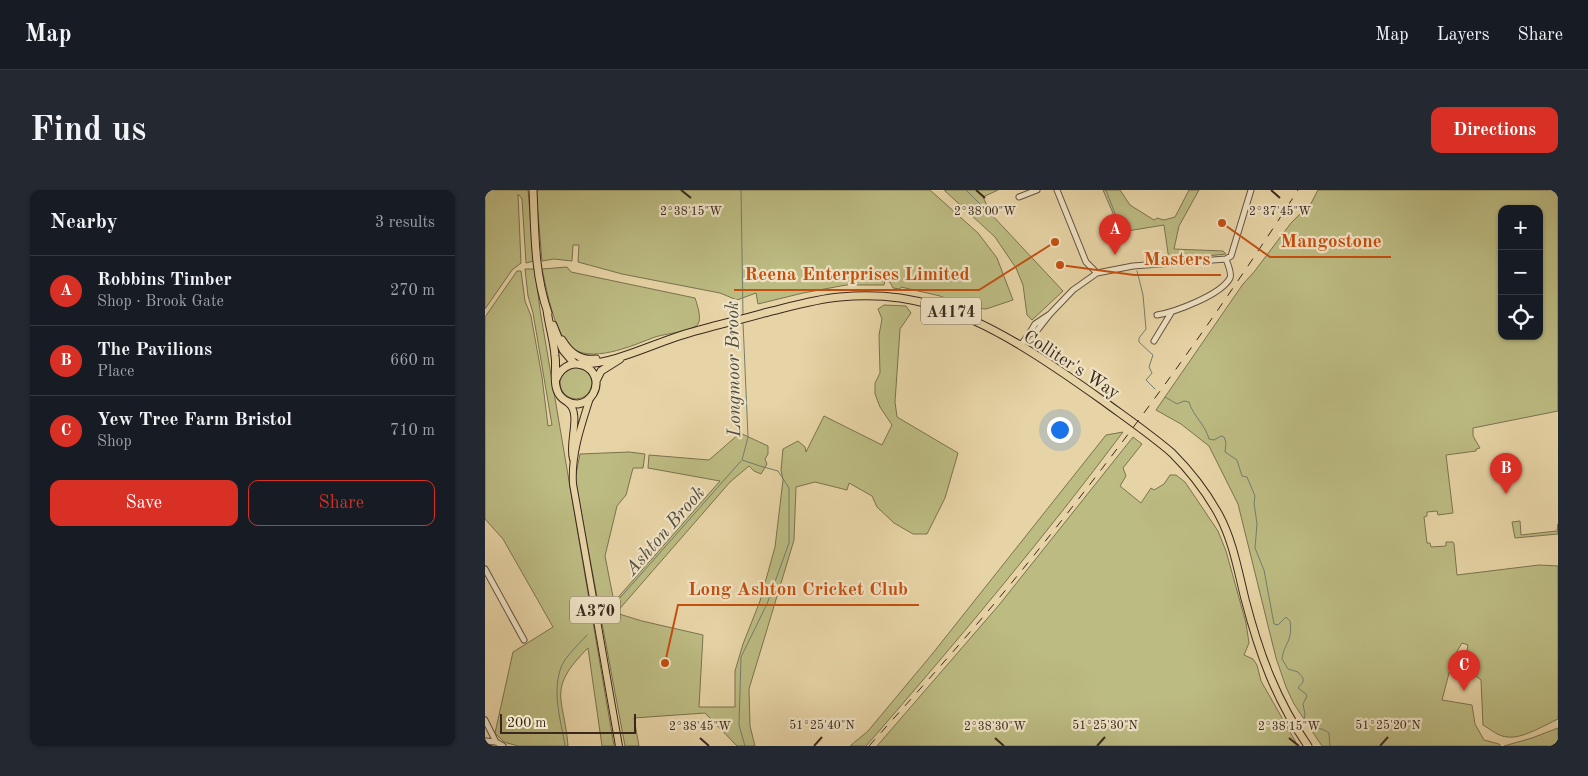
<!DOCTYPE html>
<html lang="en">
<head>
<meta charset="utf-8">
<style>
	body { margin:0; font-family:"Old Standard TT",serif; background:#242831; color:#f1f3f6 }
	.controls { position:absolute; right:15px; top:15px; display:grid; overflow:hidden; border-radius:10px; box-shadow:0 1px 4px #0004 }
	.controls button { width:45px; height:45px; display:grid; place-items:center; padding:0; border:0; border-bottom:1px solid #363941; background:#171b24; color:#f1f3f6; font:25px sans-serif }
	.scale { position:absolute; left:15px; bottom:12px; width:136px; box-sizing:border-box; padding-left:5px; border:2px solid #3a281d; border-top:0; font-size:14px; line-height:18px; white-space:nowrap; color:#3a281d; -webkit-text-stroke:4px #efe3c5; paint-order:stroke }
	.you { position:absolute; left:574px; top:239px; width:18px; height:18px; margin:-12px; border:4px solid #fff; border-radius:50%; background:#1a73e8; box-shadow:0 0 0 8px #1a73e833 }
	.badge { display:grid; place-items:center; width:32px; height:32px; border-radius:50%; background:#d93025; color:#fff; font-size:16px; font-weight:700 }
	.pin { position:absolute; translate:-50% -41px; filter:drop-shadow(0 1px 2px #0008) }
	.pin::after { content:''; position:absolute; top:26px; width:18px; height:15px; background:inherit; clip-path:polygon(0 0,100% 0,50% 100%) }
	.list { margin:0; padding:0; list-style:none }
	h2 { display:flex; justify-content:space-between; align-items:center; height:65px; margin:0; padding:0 20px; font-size:21px }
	h2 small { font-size:16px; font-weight:400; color:#9ea1a6 }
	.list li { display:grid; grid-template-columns:32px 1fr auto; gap:15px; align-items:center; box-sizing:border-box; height:70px; padding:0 20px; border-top:1px solid #363941 }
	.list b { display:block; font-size:19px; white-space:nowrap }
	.list p { margin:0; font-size:16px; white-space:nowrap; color:#9ea1a6 }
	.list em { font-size:16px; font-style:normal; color:#9ea1a6 }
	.actions { display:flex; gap:10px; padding:15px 20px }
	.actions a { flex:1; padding:11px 0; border:1px solid #d93025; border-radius:10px; text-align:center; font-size:18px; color:#d93025 }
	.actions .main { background:#d93025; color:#fff }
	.icon { flex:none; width:28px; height:28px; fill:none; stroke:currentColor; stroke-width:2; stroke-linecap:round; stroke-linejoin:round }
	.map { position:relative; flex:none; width:1073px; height:556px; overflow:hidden; border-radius:10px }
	header { display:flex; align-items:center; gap:30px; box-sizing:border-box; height:70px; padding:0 25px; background:#171b24; border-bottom:1px solid #363941 }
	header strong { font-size:24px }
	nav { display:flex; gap:28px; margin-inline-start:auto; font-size:18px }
	.intro { display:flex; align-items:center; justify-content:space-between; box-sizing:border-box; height:120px; padding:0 30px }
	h1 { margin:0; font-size:35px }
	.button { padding:12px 22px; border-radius:10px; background:#d93025; color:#fff; font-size:18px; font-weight:700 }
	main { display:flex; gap:30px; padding:0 30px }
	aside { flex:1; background:#171b24; border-radius:10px; box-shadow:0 1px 4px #0004 }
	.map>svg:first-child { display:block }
</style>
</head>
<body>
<header>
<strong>Map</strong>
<nav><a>Map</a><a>Layers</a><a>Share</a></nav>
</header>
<div class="intro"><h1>Find us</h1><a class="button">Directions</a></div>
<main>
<aside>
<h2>Nearby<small>3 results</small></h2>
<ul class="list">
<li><span class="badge">A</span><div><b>Robbins Timber</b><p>Shop · Brook Gate</p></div><em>270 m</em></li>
<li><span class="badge">B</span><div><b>The Pavilions</b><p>Place</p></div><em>660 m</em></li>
<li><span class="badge">C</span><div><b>Yew Tree Farm Bristol</b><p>Shop</p></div><em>710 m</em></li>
</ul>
<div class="actions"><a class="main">Save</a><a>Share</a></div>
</aside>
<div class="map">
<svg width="1073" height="556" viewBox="0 0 1073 556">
	<rect width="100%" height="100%" fill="#e7d4a6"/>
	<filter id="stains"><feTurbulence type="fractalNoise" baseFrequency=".004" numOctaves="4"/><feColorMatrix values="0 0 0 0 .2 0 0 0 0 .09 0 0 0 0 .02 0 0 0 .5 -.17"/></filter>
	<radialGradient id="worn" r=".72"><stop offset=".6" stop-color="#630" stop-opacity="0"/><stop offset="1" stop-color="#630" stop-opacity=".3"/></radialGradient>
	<path fill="#bcbb82" stroke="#7b7250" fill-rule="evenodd" d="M 0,0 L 43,0 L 49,71 L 41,73 L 37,9 L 33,4 L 36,73 L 27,80 L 0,119 Z
		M 51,0 L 445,0 L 493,43 L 512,68 L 528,110 L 501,119 L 488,118 L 455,106 L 416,97 L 415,99 L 408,98 L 405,92 L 400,91 L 399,95 L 361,95 L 318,103 L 273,114 L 271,103 L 252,110 L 235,103 L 137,84 L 93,72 L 94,55 L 88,55 L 87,71 L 69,69 L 57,71 Z
		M 459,0 L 513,0 L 498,7 L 506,24 L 578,101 L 547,130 L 542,125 L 538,95 L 531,78 L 510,47 Z
		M 618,0 L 635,0 L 645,15 L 669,30 L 672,28 L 679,30 L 690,27 L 704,0 L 714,0 L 694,36 L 689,59 L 738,61 L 741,64 L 684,70 L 679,35 L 636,42 Z
		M 833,0 L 1073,0 L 1073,221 L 988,238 L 988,246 L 995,258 L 991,259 L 991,261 L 961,265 L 968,323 L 953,325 L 952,321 L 942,322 L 942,326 L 939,327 L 942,353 L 945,353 L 946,357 L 961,356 L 961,352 L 968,352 L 969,354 L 972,385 L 1054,375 L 1073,376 L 1073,529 C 1060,535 1037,549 1023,547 C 1014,547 1005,539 998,535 L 996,490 L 979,477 L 983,455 L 977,453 L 968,468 L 957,510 L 987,515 L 990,534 L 999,550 L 1014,554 L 1016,556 L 837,556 L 809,514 L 801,497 L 791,468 L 753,314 L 724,256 L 696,234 L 671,220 L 758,94 L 769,82 L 806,33 L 816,23 L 823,19 ZM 1017,19 L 1054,19 L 1054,146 L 1017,146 Z
		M 82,77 L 86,82 L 210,108 C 212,114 217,128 213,134 C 208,141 179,144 170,147 C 159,151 148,156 137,159 C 124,163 105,167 92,161 C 70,152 62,100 57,79 Z
		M 40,79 L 50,79 L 55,120 L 129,556 L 117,556 L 103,458 C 61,500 79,506 83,556 L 33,556 L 19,552 L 10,543 L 28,462 L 68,437 L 18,349 L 0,329 L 0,127 L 32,81 L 36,81 L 40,111 L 46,126 L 57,187 L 63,236 L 67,235 L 48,123 L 43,106 Z
		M 399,115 L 421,116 L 426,123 L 415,139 L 410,212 L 412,227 L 473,263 L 460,308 L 442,344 L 428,344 L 409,333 L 392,317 L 387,306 L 364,293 L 362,300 L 330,292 L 311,297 L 309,350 L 264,499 L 265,536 L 270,556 L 252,556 L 220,523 L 149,528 L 154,556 L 140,556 L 90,289 L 95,264 L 144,262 L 160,264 L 158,278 L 148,278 L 141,305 L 132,316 L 120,366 L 129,412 L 235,291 L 163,278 L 164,265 L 224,270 L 255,243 L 283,256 L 283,264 L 280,269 L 282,274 L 276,284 L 269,281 L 264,276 L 245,292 L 131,423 L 157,431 L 218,445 L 214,517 L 250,517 L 250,481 L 258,454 L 275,411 L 290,357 L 298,290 L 296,280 L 298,259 L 313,251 L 320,257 L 321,262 L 339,226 L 397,255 L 407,235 L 395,217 L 390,204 L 390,193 L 395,183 L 394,145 L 397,129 L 393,119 Z
		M75 193a16 16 0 1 1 32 0a16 16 0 1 1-32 0Z
		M 638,242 C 561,345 479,443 395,540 L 381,556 L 365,556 L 383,541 L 448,463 L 621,245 Z
		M 648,247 L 657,254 L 638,278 L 641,286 L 635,296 L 656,313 L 666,298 L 669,300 L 679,294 L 685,285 L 691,285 L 700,292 L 733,341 L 741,361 L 761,433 L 764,453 L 759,465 L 768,469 L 772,475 L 776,491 L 813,556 L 392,556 L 514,415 Z
		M 1035,331 L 1036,345 L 1072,341 L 1073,334 L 1073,344 L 1030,348 L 1027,332 Z
		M 1073,538 L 1073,556 L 1019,556 L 1047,548 Z"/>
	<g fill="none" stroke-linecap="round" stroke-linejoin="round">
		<path stroke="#727e70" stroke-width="1" d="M 256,0 L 258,125
			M 481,0 L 496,15
			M 621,0 L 640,50
			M 652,81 L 658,105 L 661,139 L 654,148 L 654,152 L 668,165 L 664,177 L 667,183 L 661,190 L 670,199
			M 258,132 L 263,247 L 257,270 L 275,276 L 293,281 L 304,298 L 304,353 L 282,414 L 256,467 L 254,535 L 260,556
			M 680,207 L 692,214 L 699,211 L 704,212 C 708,226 720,234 724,249 L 729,250 L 736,246 L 739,247 L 741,253 L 740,262 L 752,270 L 757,286 L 762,287 L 770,306 L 769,313 L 772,334 L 770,358 L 779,380 L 789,434 L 793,435 L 801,427 L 805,431 C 808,452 799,453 797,469 L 803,479 L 813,482 L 818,488 L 818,492 L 813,498 L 821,504 L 822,506 L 818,514 L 820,524 L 819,530 C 826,540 836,536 844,543 L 845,556
			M 119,426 L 256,271
			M 80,556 C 76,530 66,501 77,475 C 82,465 94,454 102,445"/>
		<defs>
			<path id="minor" d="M 572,0 L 601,72 L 612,83
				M 534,7 L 552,0
				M 741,69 L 746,66 L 766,0
				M 565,124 L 550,134 L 544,144 L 551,142 L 554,138 L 565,124 L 588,100 L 612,83 L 648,76 L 741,69
				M 672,125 C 690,122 736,105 745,88 C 747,83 743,75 741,69
				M 669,151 L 686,123
				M 535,156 L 544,144
				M 0,379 L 39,450
				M 0,530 L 11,552 L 18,556
				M 0,551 L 11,552"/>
			<path id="major" d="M 105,208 C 96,236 86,265 88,294 L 134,556
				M 83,213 C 97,223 83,252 88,269"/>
			<path id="highway" d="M 48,0 C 50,41 49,83 63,123
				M 62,120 C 64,136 69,151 70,166 C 72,176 68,190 72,200 C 75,209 84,214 93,214 C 99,213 105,209 108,204 C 122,179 84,159 71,189
				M 68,135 L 78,160 L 89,173
				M 77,150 C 85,163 95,171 111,169
				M 96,174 C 125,175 166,155 194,146 C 222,137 251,131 279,123 C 304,117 330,109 355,107 C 386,104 417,106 447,115 C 505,131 568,175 617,210 C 640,227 665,244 687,263 C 705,281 722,303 734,325 C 748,351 753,381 760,409 C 774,463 791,510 823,556
				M 111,191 L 116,181 L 135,169"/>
		</defs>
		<use href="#minor" stroke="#65533f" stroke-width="7"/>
		<use href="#major" stroke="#3a281d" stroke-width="8"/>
		<use href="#highway" stroke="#3a281d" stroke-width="9"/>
		<use href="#minor" stroke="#efe3c5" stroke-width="5"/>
		<use href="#major" stroke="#e7d4a6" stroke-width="6"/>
		<use href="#highway" stroke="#e7d4a6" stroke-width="7"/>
		<path stroke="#3a281d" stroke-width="1" stroke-dasharray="9 9" stroke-linecap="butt" d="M 384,556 C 434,500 485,444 533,385 C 633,262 727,134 813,0"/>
	</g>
	<path fill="none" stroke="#3a281d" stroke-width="2" d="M 196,0 L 206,8M 491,0 L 500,8M 786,0 L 795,8M 215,548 L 224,556M 510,548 L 519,556M 804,548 L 814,556M 329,556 L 337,547M 612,556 L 620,547M 895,556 L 903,547"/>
	<g text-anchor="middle" stroke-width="4.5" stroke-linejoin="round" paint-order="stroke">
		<g fill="#efe3c5" stroke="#70604f" stroke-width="1">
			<rect x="436" y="107.5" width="60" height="27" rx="4"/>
			<rect x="85" y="406.5" width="50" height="27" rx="4"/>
		</g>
		<g font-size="16" font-weight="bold" fill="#3a281d">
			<text x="466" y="127">A4174</text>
			<text x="110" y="426">A370</text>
		</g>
		<g font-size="18" fill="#3a281d" stroke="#efe3c5">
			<text transform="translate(587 174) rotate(33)" y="6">Colliter's Way</text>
		</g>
		<g font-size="19" font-style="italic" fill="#514c40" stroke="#efe3c5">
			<text transform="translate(247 179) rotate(-91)" y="7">Longmoor Brook</text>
			<text transform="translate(179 340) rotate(-49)" y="7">Ashton Brook</text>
		</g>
	</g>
	<g font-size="12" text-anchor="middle" fill="#3a281d" stroke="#efe3c5" stroke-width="4.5" stroke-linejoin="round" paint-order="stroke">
		<text x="206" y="25">2°38'15"W</text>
		<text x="500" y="25">2°38'00"W</text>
		<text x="795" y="25">2°37'45"W</text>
		<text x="337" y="539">51°25'40"N</text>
		<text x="620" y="539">51°25'30"N</text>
		<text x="903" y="539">51°25'20"N</text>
		<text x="215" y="540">2°38'45"W</text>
		<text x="510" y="540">2°38'30"W</text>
		<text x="804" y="540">2°38'15"W</text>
	</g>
	<path fill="none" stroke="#c54f0f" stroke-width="2" d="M737 33L785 67H906M575 75L649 85H736M570 52L494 100H249M180 473L193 415H434"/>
	<g fill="#c54f0f" stroke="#efe3c5" stroke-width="2">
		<circle cx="737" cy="33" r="5"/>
		<circle cx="575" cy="75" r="5"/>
		<circle cx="570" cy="52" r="5"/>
		<circle cx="180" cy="473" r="5"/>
	</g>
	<g font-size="19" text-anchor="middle" font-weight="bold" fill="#c54f0f" stroke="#efe3c5" stroke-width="4.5" stroke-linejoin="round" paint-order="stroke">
		<text x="846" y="57">Mangostone</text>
		<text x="692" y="75">Masters</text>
		<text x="372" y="90">Reena Enterprises Limited</text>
		<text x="313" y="405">Long Ashton Cricket Club</text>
	</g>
	<rect width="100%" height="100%" filter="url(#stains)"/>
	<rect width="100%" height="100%" fill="url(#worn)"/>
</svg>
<div class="controls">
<button>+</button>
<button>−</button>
<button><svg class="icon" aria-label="locate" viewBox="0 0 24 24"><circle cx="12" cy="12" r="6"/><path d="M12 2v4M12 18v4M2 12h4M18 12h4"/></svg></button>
</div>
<div class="scale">200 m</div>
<div class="you"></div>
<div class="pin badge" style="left:630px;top:65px">A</div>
<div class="pin badge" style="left:1021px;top:304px">B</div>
<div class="pin badge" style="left:979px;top:501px">C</div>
</div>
</main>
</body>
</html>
